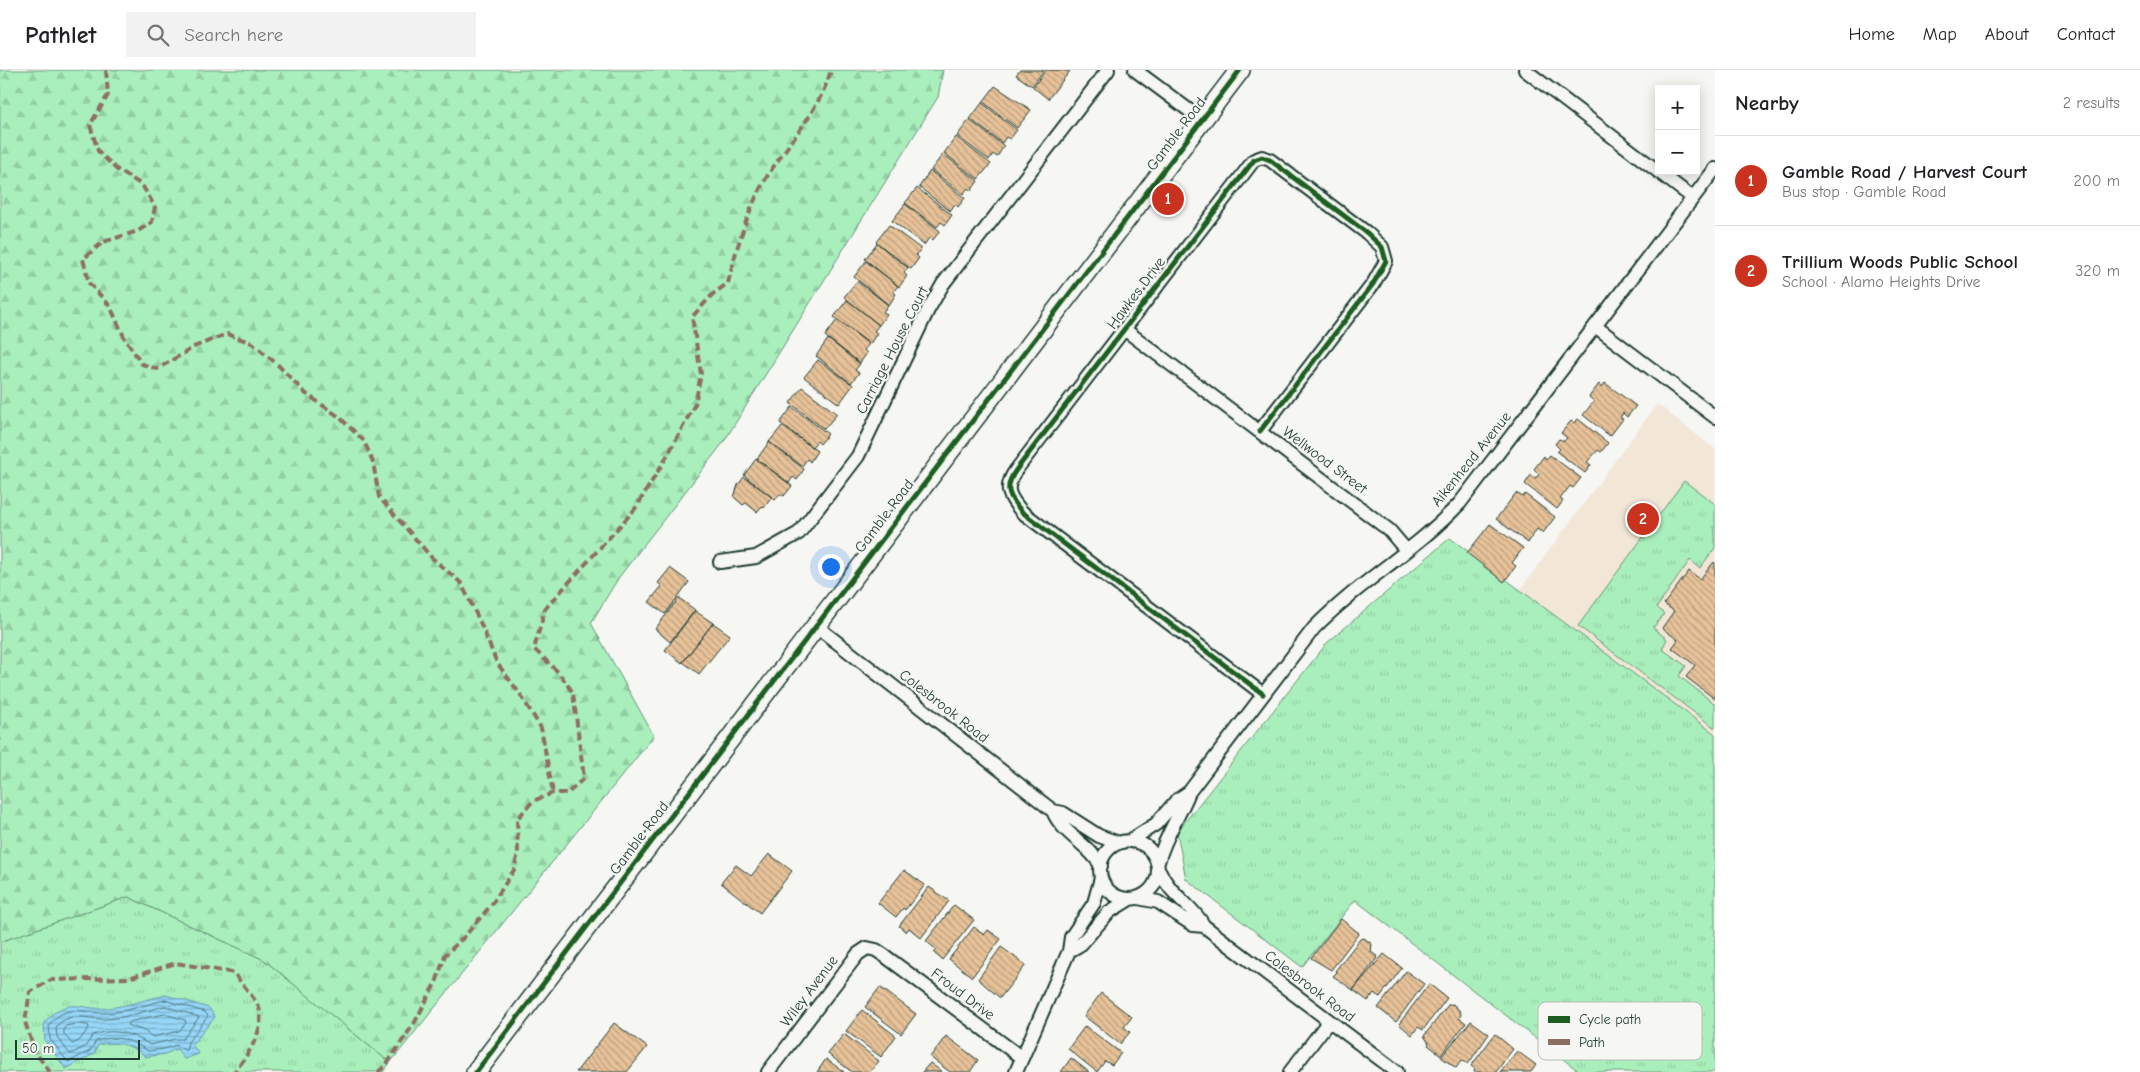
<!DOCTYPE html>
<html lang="en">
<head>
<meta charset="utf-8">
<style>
	body { margin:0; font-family:"Comic Neue",sans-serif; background:#f2f2f2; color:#202124 }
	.controls { position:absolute; right:15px; top:15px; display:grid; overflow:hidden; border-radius:0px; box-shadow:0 2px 12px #0003 }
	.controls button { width:45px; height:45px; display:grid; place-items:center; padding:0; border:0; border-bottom:1px solid #e0e0e0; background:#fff; color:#202124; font:25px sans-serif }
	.scale { position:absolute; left:15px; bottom:12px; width:125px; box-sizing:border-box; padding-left:5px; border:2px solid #1f3d34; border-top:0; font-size:14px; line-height:18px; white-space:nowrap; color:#1f3d34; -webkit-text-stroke:4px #f6f6f2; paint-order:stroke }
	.you { position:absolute; left:830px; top:496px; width:18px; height:18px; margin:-12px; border:4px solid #fff; border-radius:50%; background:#1a73e8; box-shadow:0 0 0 8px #1a73e833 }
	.badge { display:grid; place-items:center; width:32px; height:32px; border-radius:50%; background:#c8321e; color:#fff; font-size:16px; font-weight:700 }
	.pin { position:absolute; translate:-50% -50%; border:2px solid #fff; box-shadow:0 1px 5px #0006 }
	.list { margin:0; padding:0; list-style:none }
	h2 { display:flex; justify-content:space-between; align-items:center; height:65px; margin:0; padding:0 20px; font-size:21px }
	h2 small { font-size:16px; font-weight:400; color:#757577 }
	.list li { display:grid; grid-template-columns:32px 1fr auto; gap:15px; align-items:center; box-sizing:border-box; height:90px; padding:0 20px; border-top:1px solid #e0e0e0 }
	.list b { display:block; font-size:19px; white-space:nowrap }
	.list p { margin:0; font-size:16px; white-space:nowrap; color:#757577 }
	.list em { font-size:16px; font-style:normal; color:#757577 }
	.icon { flex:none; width:28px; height:28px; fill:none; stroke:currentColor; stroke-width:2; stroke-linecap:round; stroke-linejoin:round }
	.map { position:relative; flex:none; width:1715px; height:1002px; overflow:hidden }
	header { display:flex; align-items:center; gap:30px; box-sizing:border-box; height:70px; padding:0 25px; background:#fff; border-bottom:1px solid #e0e0e0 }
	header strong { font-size:24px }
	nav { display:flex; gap:28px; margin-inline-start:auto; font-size:18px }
	.search { width:350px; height:45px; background:#f2f2f2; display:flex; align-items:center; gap:12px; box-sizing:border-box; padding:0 18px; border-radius:0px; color:#757577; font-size:19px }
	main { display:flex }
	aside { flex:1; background:#fff }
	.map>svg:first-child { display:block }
</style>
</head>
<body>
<header>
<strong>Pathlet</strong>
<div class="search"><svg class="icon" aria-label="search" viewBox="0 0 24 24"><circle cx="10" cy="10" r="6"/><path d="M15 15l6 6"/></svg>Search here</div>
<nav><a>Home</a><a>Map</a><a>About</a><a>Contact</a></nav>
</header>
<main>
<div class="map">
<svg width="1715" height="1002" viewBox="0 0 1715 1002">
	<defs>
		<pattern id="forest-firs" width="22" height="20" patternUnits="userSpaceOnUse" patternTransform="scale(1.25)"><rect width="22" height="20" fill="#a9efbc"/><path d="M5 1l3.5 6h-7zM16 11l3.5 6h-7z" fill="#91cea2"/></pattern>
		<pattern id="park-tufts" width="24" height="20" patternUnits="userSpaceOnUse" patternTransform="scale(1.25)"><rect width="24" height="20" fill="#a9efbc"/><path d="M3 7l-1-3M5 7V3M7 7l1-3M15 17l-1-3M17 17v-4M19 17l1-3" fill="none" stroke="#91cea2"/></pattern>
		<pattern id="water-rules" width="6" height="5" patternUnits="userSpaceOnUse" patternTransform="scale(1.25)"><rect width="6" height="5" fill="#96d6f7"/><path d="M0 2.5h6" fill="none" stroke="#7aafc9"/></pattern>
		<pattern id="building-back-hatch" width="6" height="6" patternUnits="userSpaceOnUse" patternTransform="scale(1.25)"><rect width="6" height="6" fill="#e8c299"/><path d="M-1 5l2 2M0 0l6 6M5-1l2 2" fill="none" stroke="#bb9f7e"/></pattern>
	</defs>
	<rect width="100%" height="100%" fill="#f6f6f2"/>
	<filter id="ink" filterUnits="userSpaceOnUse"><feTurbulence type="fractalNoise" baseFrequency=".02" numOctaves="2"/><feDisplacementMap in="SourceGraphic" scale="10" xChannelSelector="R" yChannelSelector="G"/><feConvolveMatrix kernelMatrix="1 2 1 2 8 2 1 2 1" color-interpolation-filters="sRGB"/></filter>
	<g filter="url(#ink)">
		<path fill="#f2e6d7" d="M 1657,334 L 1715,379 L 1715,664 L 1520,520 Z"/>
		<path fill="url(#forest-firs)" stroke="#649678" d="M 0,0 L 943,0 L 938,27 L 723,373 L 619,507 L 591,553 L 654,666 L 390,993 L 264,890 L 128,827 L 0,872 Z"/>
		<path fill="url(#park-tufts)" stroke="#649678" d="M 1684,411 L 1715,434 L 1715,478 L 1700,498 L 1690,490 L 1657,537 L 1664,544 L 1653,558 L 1667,569 L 1662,579 L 1686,596 L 1679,606 L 1715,634 L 1715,658 L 1578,556 Z
			M 1450,468 L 1715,664 L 1715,1002 L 1580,1002 L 1355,830 L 1302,897 L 1186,809 L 1177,762 L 1327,573 Z
			M 128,827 L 264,890 L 390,993 L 383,1002 L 0,1002 L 0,872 Z"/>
		<path fill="url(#water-rules)" stroke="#6699a9" d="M 166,925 L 209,938 L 215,947 L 192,975 L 199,984 L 184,989 L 177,979 L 165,984 L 146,987 C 131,974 117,971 98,975 L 94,984 L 66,999 L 45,971 L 44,953 C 69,924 78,941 108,938 C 127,936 147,929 166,925 Z"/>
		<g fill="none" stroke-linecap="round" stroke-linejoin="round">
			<path stroke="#4f7a82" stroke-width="1" d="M 165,930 L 205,942 L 208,946 L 188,972 L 186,981 L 176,975 L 164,979 L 148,981 C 130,969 117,965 96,971 L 90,981 L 68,992 L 50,969 L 49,955 C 67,932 84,944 107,943 C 126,942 147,934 165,930 Z
				M 165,936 L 199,947 L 183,969 L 175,969 L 150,975 C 132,963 114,958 93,965 L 85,977 L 70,984 L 57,967 L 56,957 C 69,940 89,950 107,949 C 126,948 147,940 165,936 Z
				M 165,944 L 185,950 L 186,953 L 179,961 L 153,967 L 144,961 L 128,955 L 130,952 Z
				M 78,954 L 88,955 L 89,958 L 79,971 L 72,974 L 64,964 L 64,959 L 66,956 Z"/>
		</g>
		<path fill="url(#building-back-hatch)" stroke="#1f3d34" d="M 1020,0 L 1044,0 L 1032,16 L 1016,5 Z
			M 1046,0 L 1070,1 L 1048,29 L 1033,17 Z
			M 995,16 L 1031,40 L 1017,58 L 983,32 Z
			M 982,33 L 1017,60 L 1010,69 L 1006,67 L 1002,73 L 970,49 Z
			M 969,50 L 1004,76 L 997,87 L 993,84 L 989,90 L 957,66 Z
			M 956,67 L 991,94 L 978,109 L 944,83 Z
			M 943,84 L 978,111 L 971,121 L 968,118 L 963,124 L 931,100 Z
			M 930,101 L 965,128 L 958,137 L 955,134 L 950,141 L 919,117 Z
			M 917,118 L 952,145 L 945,155 L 941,152 L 937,157 L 905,133 Z
			M 905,134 L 940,161 L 932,171 L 929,168 L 924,175 L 892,151 Z
			M 889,155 L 921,179 L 916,185 L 919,188 L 911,199 L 876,172 Z
			M 877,173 L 908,198 L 904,203 L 907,206 L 899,217 L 865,189 Z
			M 866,191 L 898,216 L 893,222 L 896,224 L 889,235 L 854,207 Z
			M 857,211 L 888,235 L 883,242 L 887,244 L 879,255 L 844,227 Z
			M 847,230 L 879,255 L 874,261 L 877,263 L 870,274 L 834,247 Z
			M 837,250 L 869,274 L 864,280 L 867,283 L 860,293 L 825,266 Z
			M 828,269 L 860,294 L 855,300 L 859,303 L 851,313 L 816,286 Z
			M 818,290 L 853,315 L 839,334 L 804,307 Z
			M 1605,313 L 1636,336 L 1627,347 L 1623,343 L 1620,348 L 1623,349 L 1610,366 L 1583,345 L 1594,331 L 1589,327 L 1599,314 L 1602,317 Z
			M 802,317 L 837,344 L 824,359 L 790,333 Z
			M 792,337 L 828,364 L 820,374 L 817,371 L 812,377 L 780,353 Z
			M 1578,349 L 1608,373 L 1601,382 L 1598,380 L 1587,392 L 1591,395 L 1585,403 L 1557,382 L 1560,379 L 1555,374 L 1559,369 L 1564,371 L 1567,368 L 1561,363 L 1571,351 L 1574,353 Z
			M 782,356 L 817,381 L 810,392 L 807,389 L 802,396 L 769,372 Z
			M 769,372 L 804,399 L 797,410 L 793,407 L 789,413 L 757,389 Z
			M 1550,385 L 1581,408 L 1573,418 L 1570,416 L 1560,429 L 1563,431 L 1557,439 L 1525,414 L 1531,405 L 1536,408 L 1539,404 L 1534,399 L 1544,386 L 1546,389 Z
			M 756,389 L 792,416 L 784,426 L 780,424 L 775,430 L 744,405 Z
			M 744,407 L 772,427 L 764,438 L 762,436 L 757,442 L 746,433 L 743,435 L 734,427 L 738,415 Z
			M 1516,423 L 1523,427 L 1525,424 L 1555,447 L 1543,463 L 1537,459 L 1528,473 L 1496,449 Z
			M 1490,454 L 1523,478 L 1512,493 L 1516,496 L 1504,512 L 1467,483 Z
			M 1714,492 L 1715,493 L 1715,629 L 1686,607 L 1695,595 L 1672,578 L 1678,570 L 1662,558 L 1674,541 L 1664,534 L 1689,501 L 1700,509 Z
			M 670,498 L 689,512 L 665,544 L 649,532 L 662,516 L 658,513 Z
			M 679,528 L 695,540 L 670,572 L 655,559 Z
			M 695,541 L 713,553 L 682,593 L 665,580 Z
			M 713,553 L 730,565 L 699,604 L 683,592 Z
			M 769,784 L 792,801 L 760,843 L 721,813 L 736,795 L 751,806 Z
			M 904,800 L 925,815 L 905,840 L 903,838 L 896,847 L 878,833 Z
			M 929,817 L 949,831 L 921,868 L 909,858 L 906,862 L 899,856 Z
			M 954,835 L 974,850 L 942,890 L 934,883 L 937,880 L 926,871 Z
			M 1341,849 L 1359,863 L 1331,900 L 1311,888 Z
			M 974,857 L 984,865 L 988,860 L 1001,869 L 972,907 L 949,889 Z
			M 1364,868 L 1372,874 L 1371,882 L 1378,887 L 1353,920 L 1333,906 L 1337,902 L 1335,901 L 1360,869 Z
			M 1001,877 L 1026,895 L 1000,928 L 978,909 Z
			M 1384,884 L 1402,898 L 1380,927 L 1374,923 L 1368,931 L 1353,920 Z
			M 1406,901 L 1424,914 L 1396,952 L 1378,938 Z
			M 1429,914 L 1447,928 L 1423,960 L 1418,957 L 1412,965 L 1399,954 Z
			M 880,917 L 916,944 L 901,964 L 865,937 Z
			M 1101,923 L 1132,947 L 1124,957 L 1130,962 L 1120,974 L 1084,946 Z
			M 1453,934 L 1460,941 L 1461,945 L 1459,948 L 1466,953 L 1441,985 L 1428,975 L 1429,973 L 1424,966 L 1448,935 Z
			M 862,940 L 896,966 L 881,987 L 846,961 Z
			M 1471,951 L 1489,964 L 1468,994 L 1462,990 L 1456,998 L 1441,987 Z
			M 614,953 L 647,977 L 627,1002 L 576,1002 Z
			M 1085,956 L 1121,983 L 1112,995 L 1105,991 L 1097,1002 L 1068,979 Z
			M 844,964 L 879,991 L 870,1002 L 852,1002 L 828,984 Z
			M 1495,964 L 1513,979 L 1496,1002 L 1474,1002 L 1475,999 L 1471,996 Z
			M 946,966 L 978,990 L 970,1002 L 950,1002 L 930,987 Z
			M 1517,981 L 1536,995 L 1531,1002 L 1500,1002 Z
			M 1071,988 L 1089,1002 L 1061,1002 Z
			M 826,989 L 844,1002 L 817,1002 Z
			M 930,993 L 942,1002 L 922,1002 Z"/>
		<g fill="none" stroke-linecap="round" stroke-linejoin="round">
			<defs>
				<path id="street" d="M 1135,0 L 1202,50
					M 1525,0 L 1693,128
					M 1595,256 L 1715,347
					M 1124,259 L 1389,460 L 1406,480
					M 1260,361 L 1373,214 L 1386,191 L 1382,177 L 1367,163 L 1270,90 L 1262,87 L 1254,90 L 1238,111 L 1016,400 C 1003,418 1009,427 1022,442 L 1263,624
					M 720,492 L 756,487 L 799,463 L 858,386 L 928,240 L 943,214 L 1108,0
					M 816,556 L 1053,741 L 1063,743 L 1099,766 L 1119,773
					M 1053,741 C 1062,764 1089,774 1101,796
					M 1131,770 L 1156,754 L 1176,731 L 1189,722
					M1100 800a29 29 0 1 1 58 0a29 29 0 1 1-58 0Z
					M 1158,792 C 1166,764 1179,747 1189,722 L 1314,558 C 1359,512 1416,480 1460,433 L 1715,99
					M 1159,800 C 1171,827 1191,833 1204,856 L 1397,1002
					M 1138,828 L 1158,832 L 1193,855 L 1204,856
					M 1069,881 L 1081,874 L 1109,842 L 1130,829
					M 768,1002 L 851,893 L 858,884 L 867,878 L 876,880 L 885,886 L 1022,988
					M 1016,1002 L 1069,881 L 1071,867 L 1094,833 L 1101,808
					M 1290,1002 L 1329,951"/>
				<path id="secondary" d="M 476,1002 L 1240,0"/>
			</defs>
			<use href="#street" stroke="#1f3d34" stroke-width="16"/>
			<use href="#secondary" stroke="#1f3d34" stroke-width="22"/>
			<use href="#street" stroke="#f6f6f2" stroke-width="12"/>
			<use href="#secondary" stroke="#f6f6f2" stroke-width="19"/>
			<path stroke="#8d6e63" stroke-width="4" stroke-dasharray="8 4" stroke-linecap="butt" d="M 106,0 L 108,25 L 90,55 L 98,81 L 116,99 L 142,115 L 155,137 L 152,152 L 138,161 L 103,172 L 83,189 L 89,213 L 110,236 L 125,269 L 142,294 L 157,299 L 196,276 L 227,264 L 252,273 L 278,295 L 305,323 L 338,346 L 364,371 L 373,392 L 379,427 L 432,488 L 461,513 L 480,552 L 497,593 L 520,624 L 541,658 L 553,723
				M 50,1002 L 35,982 L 25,952 L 30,922 L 51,910 L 129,908 L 176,893 L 234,903 C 240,912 256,929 259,938 C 266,959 247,987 234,1002
				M 378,1002 L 386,995 L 415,952 L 437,910 L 445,885 L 464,867 L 492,834 L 514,800 L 518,783 L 517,749 L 533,731 L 553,723 L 568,723 L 584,708 L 573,623 L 559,603 L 534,579 L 545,539 L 635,439 L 666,388 L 695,334 L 701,304 L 692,247 L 713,224 L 728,213 C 737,176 749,134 770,102 C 792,68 820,39 831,0"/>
			<defs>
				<path id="cycleway" d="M 1260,361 L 1373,214 L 1386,191 L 1382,177 L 1367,163 L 1270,90 L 1262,87 L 1254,90 L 1238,111 L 1016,400 C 1003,418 1009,427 1022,442 L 1263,624
					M 476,1002 L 1240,0"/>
			</defs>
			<use href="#cycleway" stroke="#f6f6f2" stroke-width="8"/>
			<use href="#cycleway" stroke="#1b5e20" stroke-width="5"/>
		</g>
	</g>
	<g text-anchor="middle" stroke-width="4.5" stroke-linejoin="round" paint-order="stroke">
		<g font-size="15" fill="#1f3d34" stroke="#f6f6f2">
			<text transform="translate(1176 64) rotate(-53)" y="5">Gamble Road</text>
			<text transform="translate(1136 223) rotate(-53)" y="5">Hawkes Drive</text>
			<text transform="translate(892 280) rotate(-63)" y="5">Carriage House Court</text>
			<text transform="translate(1471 389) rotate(-51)" y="5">Aikenhead Avenue</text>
			<text transform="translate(1325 390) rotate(37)" y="5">Wellwood Street</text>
			<text transform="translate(884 446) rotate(-53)" y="5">Gamble Road</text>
			<text transform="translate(944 636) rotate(38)" y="5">Colesbrook Road</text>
			<text transform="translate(639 768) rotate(-53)" y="5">Gamble Road</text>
			<text transform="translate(1310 916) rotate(37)" y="5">Colesbrook Road</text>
			<text transform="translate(809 921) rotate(-53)" y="5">Wiley Avenue</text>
			<text transform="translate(963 924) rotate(37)" y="5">Froud Drive</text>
		</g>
	</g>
	<rect x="1538" y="932" width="164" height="58" rx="8" fill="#f6f6f2" stroke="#b6beb9" stroke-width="1"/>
	<rect x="1548" y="946" width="22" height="7" fill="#1b5e20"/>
	<rect x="1548" y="969" width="22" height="6" fill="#8d6e63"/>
	<g font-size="14" fill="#1f3d34">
		<text x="1579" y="954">Cycle path</text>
		<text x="1579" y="977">Path</text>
	</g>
</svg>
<div class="controls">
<button>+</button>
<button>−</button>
</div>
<div class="scale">50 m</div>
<div class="you"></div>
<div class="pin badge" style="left:1168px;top:129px">1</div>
<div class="pin badge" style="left:1643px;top:449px">2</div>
</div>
<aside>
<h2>Nearby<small>2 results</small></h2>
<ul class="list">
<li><span class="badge">1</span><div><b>Gamble Road / Harvest Court</b><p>Bus stop · Gamble Road</p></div><em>200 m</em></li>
<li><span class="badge">2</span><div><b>Trillium Woods Public School</b><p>School · Alamo Heights Drive</p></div><em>320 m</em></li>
</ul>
</aside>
</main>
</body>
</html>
